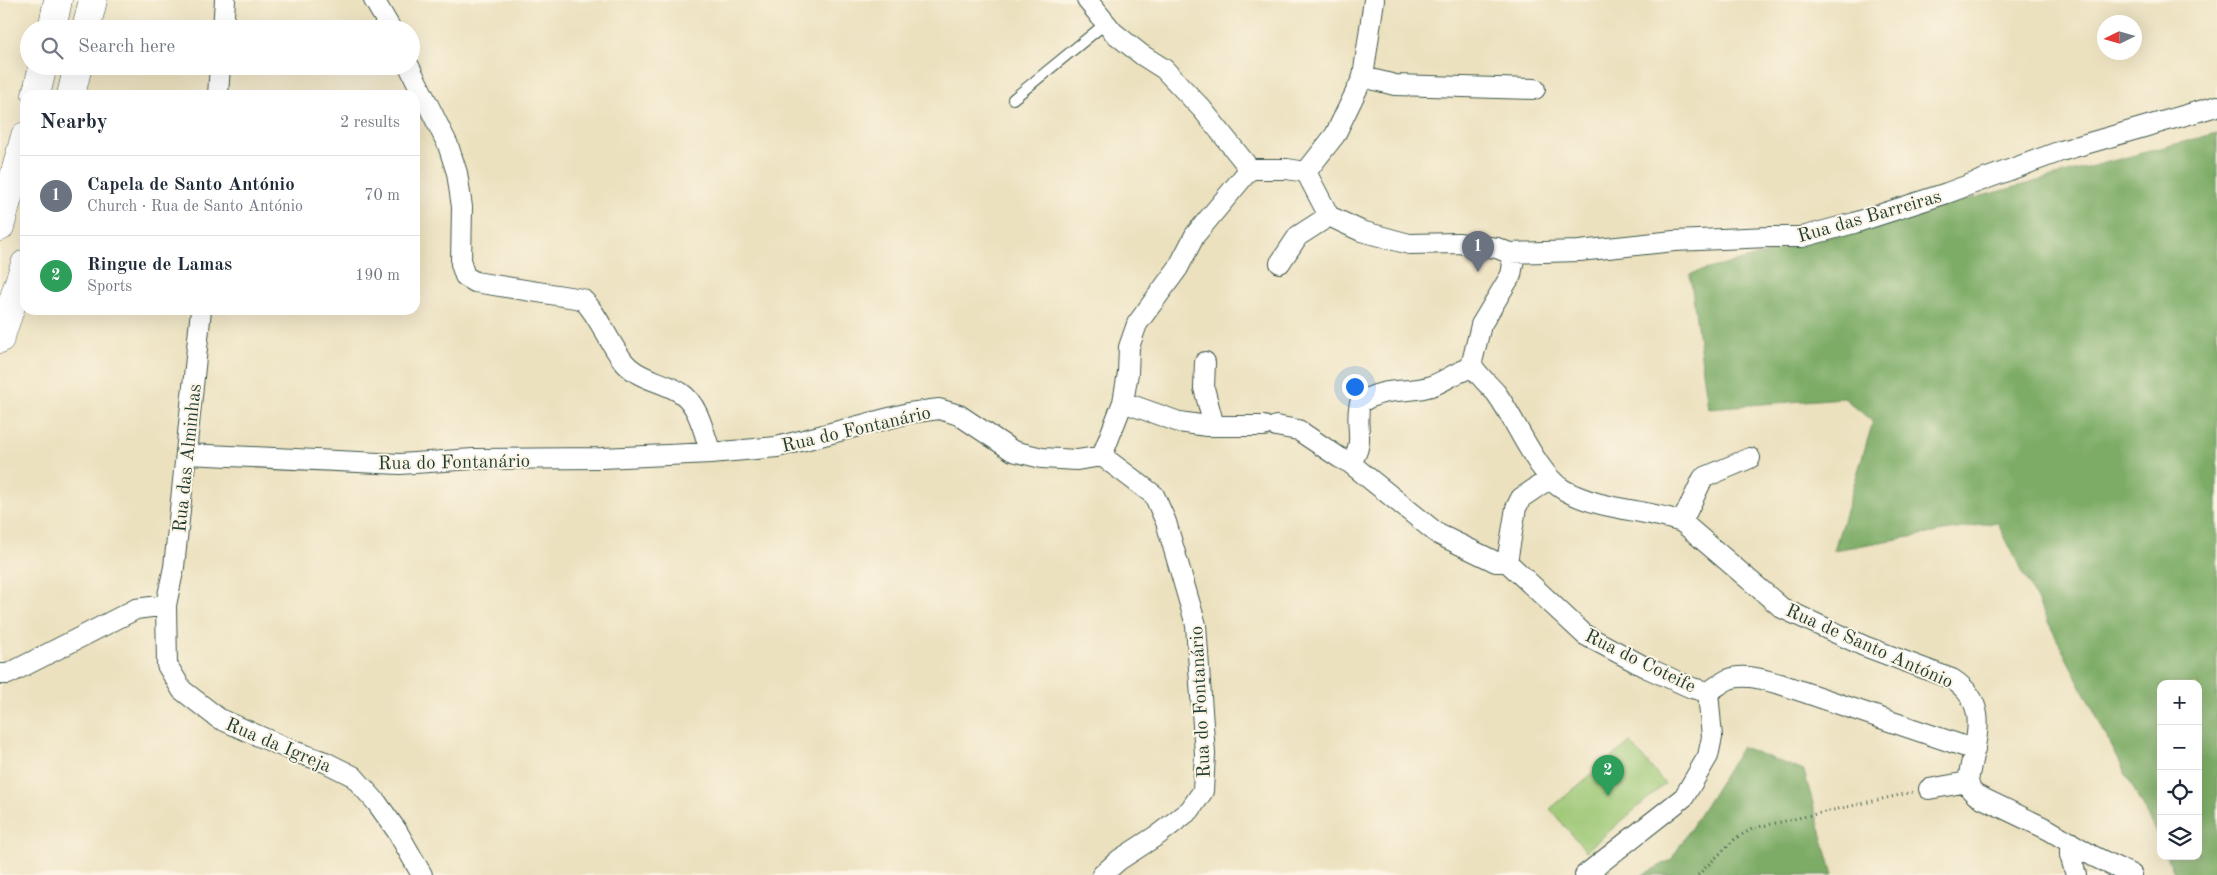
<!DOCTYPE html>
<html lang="en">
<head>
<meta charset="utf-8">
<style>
	body { margin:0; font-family:"Old Standard TT",serif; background:#f2f2f3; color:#1f2937 }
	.controls { position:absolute; right:15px; bottom:15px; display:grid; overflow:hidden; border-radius:10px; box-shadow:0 5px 20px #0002 }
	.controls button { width:45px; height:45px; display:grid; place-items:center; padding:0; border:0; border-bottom:1px solid #e0e1e3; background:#fff; color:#1f2937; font:25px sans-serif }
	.compass { position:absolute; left:2097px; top:15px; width:45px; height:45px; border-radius:50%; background:#fff; box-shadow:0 5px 20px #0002; rotate:265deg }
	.you { position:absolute; left:1354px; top:386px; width:18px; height:18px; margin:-12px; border:4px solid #fff; border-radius:50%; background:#1a73e8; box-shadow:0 0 0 8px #1a73e833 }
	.badge { display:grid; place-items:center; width:32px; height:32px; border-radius:50%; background:#0f766e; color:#fff; font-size:16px; font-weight:700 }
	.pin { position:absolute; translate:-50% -41px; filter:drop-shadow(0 1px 2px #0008) }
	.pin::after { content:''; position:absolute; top:26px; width:18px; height:15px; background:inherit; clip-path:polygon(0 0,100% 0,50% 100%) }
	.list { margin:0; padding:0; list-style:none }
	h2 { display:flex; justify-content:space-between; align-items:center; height:65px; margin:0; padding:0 20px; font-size:21px }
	h2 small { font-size:16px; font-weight:400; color:#747a83 }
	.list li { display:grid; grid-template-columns:32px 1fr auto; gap:15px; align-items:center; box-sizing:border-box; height:80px; padding:0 20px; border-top:1px solid #e0e1e3 }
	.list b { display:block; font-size:19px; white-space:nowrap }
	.list p { margin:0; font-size:16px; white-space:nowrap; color:#747a83 }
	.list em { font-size:16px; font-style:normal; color:#747a83 }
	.icon { flex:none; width:28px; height:28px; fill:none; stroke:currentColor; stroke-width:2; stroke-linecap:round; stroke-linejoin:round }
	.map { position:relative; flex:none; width:2217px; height:875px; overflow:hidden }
	.search { position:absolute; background:#fff; box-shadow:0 5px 20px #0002; left:20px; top:20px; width:400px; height:55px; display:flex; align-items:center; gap:12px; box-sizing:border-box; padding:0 18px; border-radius:28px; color:#747a83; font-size:19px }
	.panel { position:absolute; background:#fff; box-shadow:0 5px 20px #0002; left:20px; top:90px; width:400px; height:225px; border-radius:15px }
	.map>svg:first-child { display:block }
</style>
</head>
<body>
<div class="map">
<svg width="2217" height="875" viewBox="0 0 2217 875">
	<rect width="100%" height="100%" fill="#fcf5e5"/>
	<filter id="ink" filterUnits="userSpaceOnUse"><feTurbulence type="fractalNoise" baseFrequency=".02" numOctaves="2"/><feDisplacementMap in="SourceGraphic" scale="10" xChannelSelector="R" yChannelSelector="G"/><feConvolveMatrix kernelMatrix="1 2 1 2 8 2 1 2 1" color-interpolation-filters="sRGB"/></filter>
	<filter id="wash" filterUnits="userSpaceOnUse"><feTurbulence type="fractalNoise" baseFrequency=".0096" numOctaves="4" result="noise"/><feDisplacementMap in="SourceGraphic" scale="20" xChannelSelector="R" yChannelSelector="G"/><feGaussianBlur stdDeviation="1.12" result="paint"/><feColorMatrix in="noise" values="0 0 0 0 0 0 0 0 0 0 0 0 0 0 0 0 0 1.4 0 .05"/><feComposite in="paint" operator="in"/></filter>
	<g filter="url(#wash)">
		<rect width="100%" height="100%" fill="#ece1bf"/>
		<path fill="#9cc774" stroke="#5e8254" d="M 1630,742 L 1665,784 L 1586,851 L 1550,809 Z"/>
		<path fill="#7dac66" stroke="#4e744d" d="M 2217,133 L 2217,875 L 2175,875 L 2167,856 L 2198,856 L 2198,684 L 2161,684 L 2161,843 L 1997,522 L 1834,550 L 1873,422 L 1844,398 L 1708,408 L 1690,274 Z
			M 1742,747 L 1804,771 L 1833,875 L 1642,875 L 1671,860 Z"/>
	</g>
	<g filter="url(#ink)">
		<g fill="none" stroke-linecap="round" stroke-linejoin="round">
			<defs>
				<path id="service" d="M 1013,99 L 1106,23"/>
				<path id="minor" d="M 374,0 L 391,29
					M 1087,0 L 1113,32 L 1142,55 L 1164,69 L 1202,109 L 1250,169
					M 223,29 L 225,0
					M 409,66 L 448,145 L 457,173 L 462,207 L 461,264 L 465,276 L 475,282 L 582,299 C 597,312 610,345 624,362 C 639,380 663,381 681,393 C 699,405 704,434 711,453
					M 1363,77 L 1395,85 L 1535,89
					M 218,95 L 220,66
					M 1250,169 L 1287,169 L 1306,172 L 1329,216 L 1361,231 L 1409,244 L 1458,243 L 1497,248 L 1509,253 L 1513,264 L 1511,275 L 1481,325 L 1472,362 L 1473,367 C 1480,377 1488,384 1496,393 C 1515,418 1538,476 1564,490 C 1600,510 1643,509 1682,522 L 1782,608 L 1864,646 L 1952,679 C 1994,706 1973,743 1968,782 L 1971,790 L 1976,795 L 2049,830 L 2093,856 L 2132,875
					M 1306,172 L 1335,135 L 1363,77 L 1374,0
					M 1509,253 L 1579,251 L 1674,241 L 1769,237 L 1802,237 L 1854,223 L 1947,193 L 2061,151 L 2217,106
					M 1280,263 L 1298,236 L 1329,216
					M 201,310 L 174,567 L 166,605 L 167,665 L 182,690 L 218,718 L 293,751 L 325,762 L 353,776 L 377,803 L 397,831 L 422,875
					M 1205,362 L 1204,388 L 1214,426
					M 1123,402 L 1179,422 L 1207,426 L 1264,426
					M 1276,426 L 1298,430 L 1340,458 L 1350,463 L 1438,534 L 1496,562 L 1507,562 L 1585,635 L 1645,667 L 1692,688 L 1708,692 C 1715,688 1722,682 1729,679 C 1745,673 1764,680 1780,684 L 1975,750
					M 187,454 L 400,464 L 473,459 L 602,458 L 711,453 L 777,447 L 909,413 L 939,409 L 959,415 L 1013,451 L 1042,458 L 1077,460 L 1102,456 L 1154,495 L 1166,522 L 1196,625 L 1205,754 L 1203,791 L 1190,810 L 1159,834 L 1119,860 L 1102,875
					M 1102,456 L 1123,402 L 1128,373 L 1129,347 L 1137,324 L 1178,268 L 1195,235 L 1250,169
					M 1350,463 C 1367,442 1354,427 1360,403 C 1385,385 1409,395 1434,385 C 1448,379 1458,371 1473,367
					M 1682,522 L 1703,478 L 1750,458
					M 1507,562 L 1516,508 L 1521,498 L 1549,479
					M 0,674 L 8,674 L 136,609 L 166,605
					M 1929,789 L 1968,782
					M 2070,842 L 2070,855 L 2076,875
					M 1585,875 L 1684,797 L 1708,756 L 1712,737 L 1708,692"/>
				<path id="motorway" d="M 52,29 L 58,0
					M 86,29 L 93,0
					M 36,95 L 43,66
					M 71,95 L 78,66
					M 0,227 L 25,136
					M 0,339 L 25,264"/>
			</defs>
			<use href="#service" stroke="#3e5649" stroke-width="12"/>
			<use href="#minor" stroke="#3e5649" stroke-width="22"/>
			<use href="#motorway" stroke="#3e5649" stroke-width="29"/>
			<path stroke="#3e5649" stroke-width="3" stroke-dasharray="1 4" stroke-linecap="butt" d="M 1698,875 L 1736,838 L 1754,828 L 1913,792"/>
			<use href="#service" stroke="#fff" stroke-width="10"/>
			<use href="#minor" stroke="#fff" stroke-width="20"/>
			<use href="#motorway" stroke="#fff" stroke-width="28"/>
		</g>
	</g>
	<g text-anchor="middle" stroke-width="4" stroke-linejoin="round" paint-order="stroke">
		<g font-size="19" fill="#1f3d34" stroke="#fcf5e5">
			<text transform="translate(1869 215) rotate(-16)" y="7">Rua das Barreiras</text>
			<text transform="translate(856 428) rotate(-13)" y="7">Rua do Fontanário</text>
			<text transform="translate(186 458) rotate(-84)" y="7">Rua das Alminhas</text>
			<text transform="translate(454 461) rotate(-1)" y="7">Rua do Fontanário</text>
			<text transform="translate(1870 645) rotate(24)" y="7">Rua de Santo António</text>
			<text transform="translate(1641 660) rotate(26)" y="7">Rua do Coteife</text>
			<text transform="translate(1199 702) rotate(-93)" y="7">Rua do Fontanário</text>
			<text transform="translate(279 744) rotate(23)" y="7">Rua da Igreja</text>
		</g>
	</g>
</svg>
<div class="controls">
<button>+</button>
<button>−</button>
<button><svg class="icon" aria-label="locate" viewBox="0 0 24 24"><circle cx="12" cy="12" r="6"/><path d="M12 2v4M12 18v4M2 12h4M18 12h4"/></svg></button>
<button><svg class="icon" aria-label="layers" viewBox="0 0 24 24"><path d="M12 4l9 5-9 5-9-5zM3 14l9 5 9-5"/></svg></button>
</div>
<svg class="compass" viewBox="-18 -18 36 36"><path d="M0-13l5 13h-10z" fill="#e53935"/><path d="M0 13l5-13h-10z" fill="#747a83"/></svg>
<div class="you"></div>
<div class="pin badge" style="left:1478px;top:272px;background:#6b7280">1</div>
<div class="pin badge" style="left:1608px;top:796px;background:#2e9e5b">2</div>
<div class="search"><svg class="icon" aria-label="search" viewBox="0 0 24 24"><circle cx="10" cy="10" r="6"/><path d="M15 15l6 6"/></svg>Search here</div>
<section class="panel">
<h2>Nearby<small>2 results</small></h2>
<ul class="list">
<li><span class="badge" style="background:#6b7280">1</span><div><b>Capela de Santo António</b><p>Church · Rua de Santo António</p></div><em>70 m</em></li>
<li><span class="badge" style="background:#2e9e5b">2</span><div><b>Ringue de Lamas</b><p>Sports</p></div><em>190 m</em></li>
</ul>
</section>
</div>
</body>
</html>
